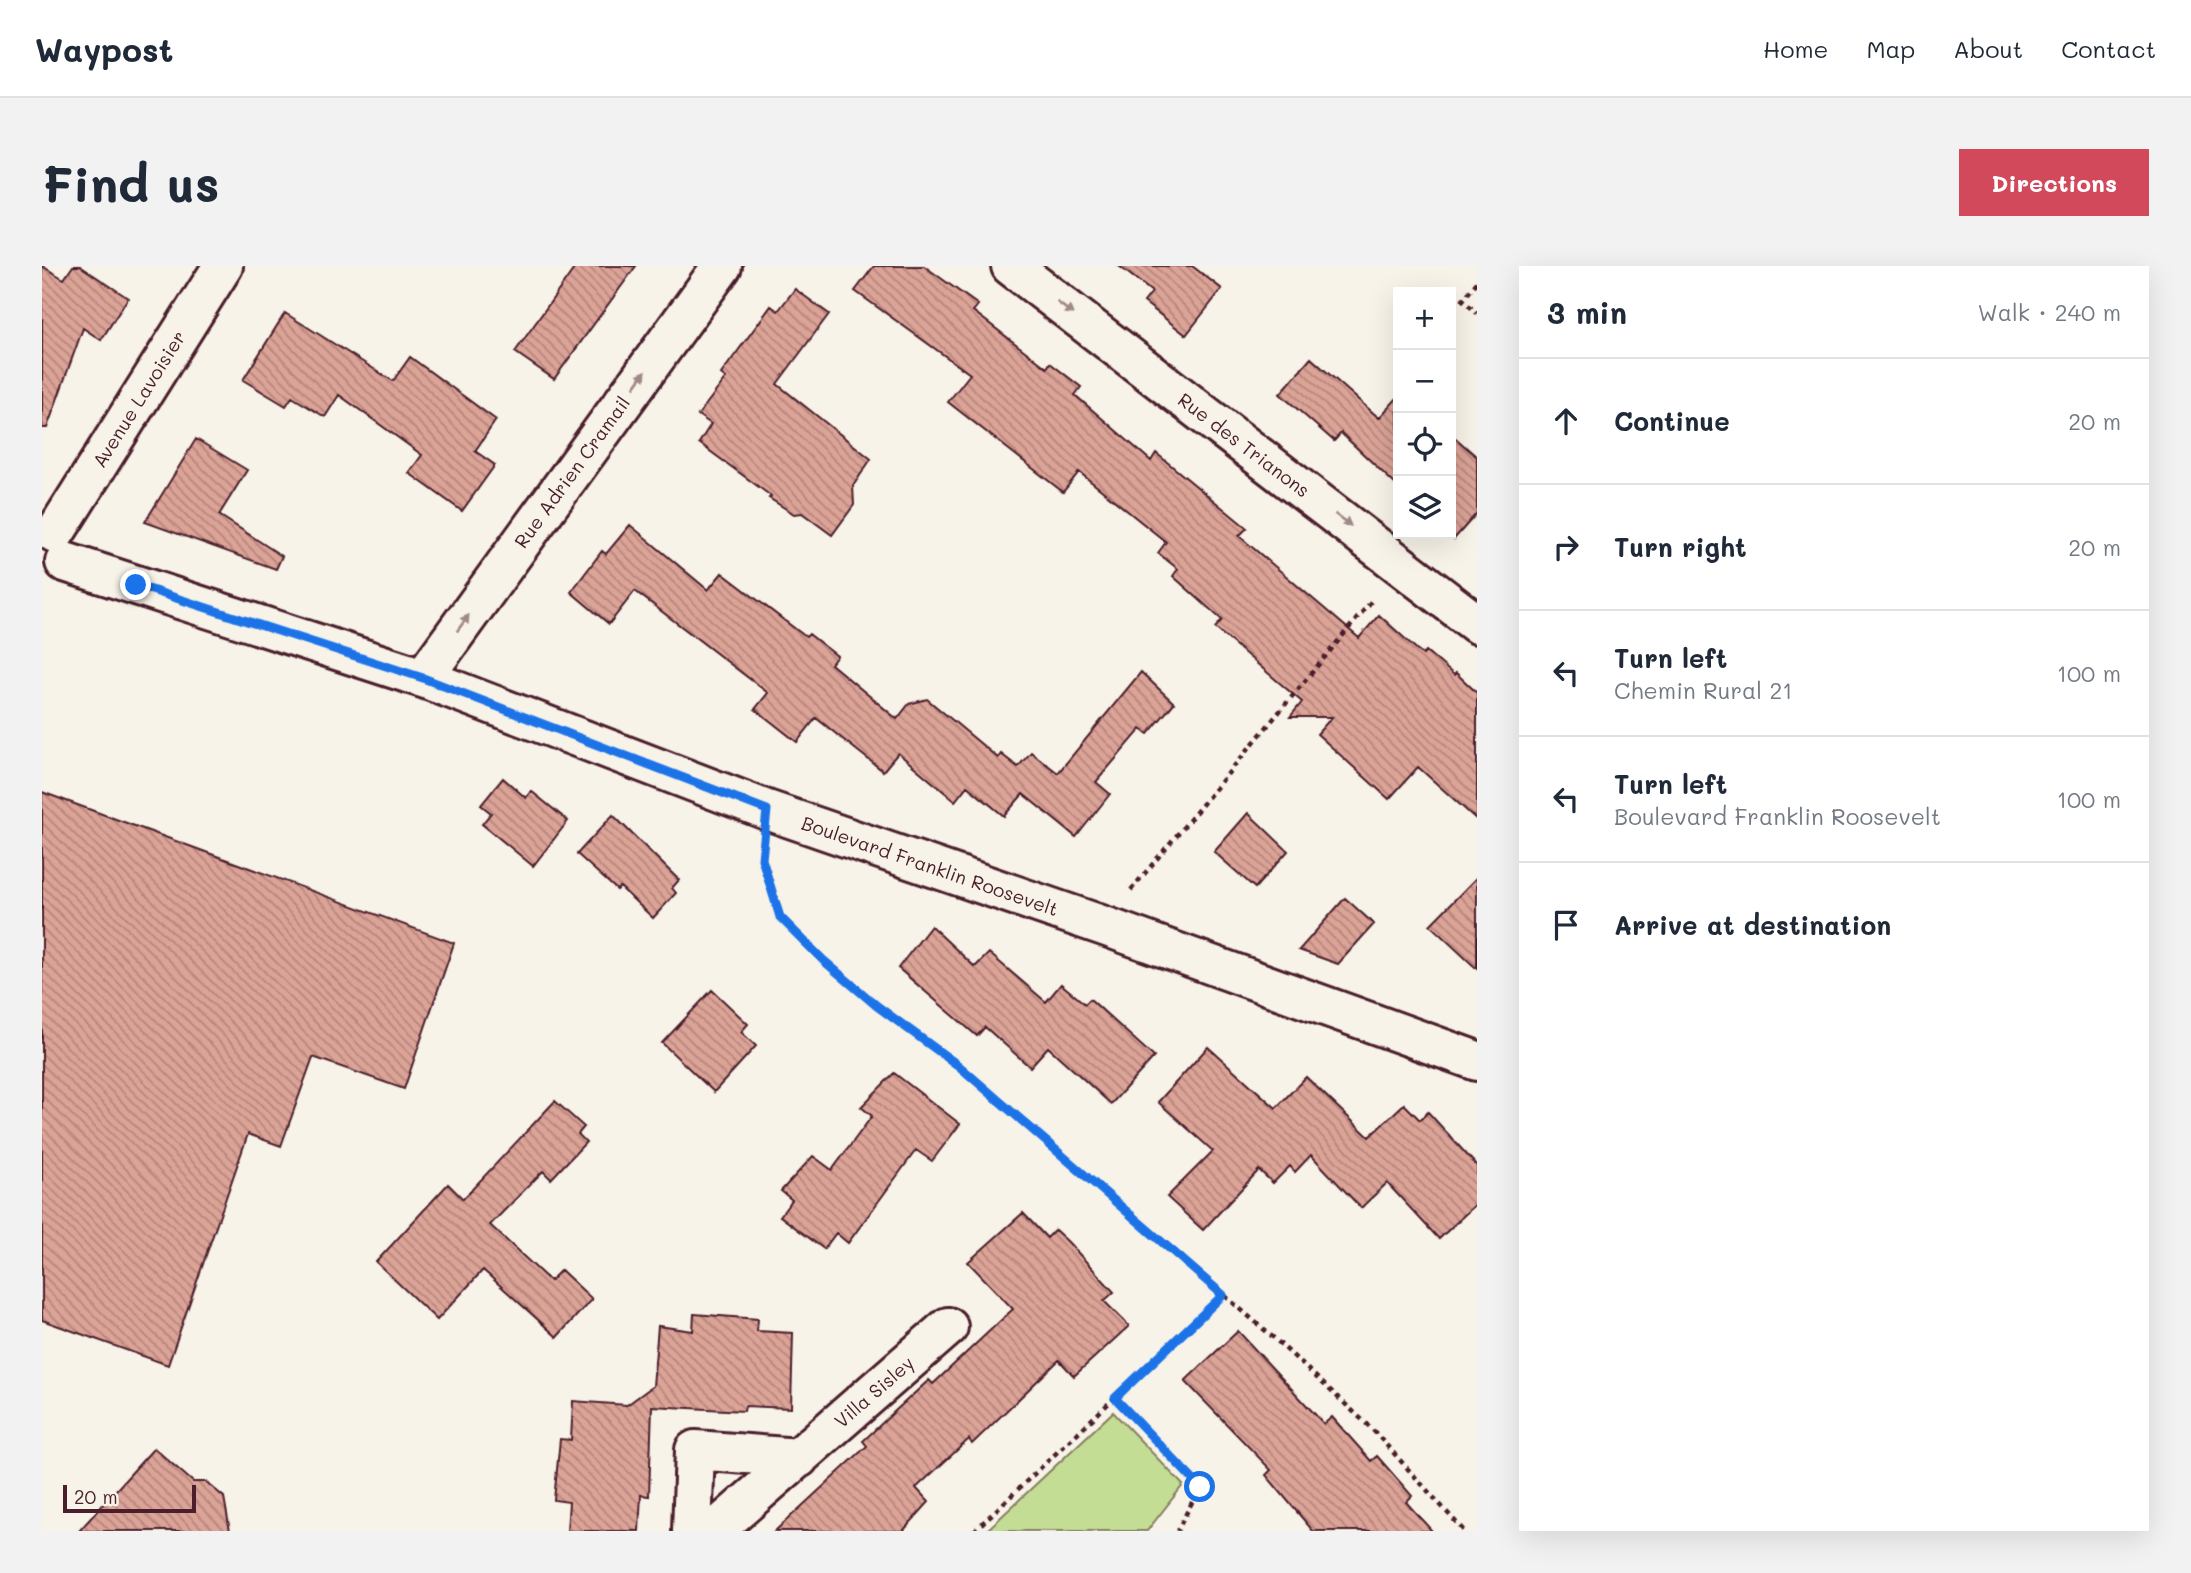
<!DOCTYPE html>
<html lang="en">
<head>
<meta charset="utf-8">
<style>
	body { margin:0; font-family:Mali,sans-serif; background:#f2f2f3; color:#1f2937 }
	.controls { position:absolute; right:21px; top:21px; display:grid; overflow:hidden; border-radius:0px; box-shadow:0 7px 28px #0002 }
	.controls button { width:63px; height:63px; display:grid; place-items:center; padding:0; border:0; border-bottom:2px solid #e0e1e3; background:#fff; color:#1f2937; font:35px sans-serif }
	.scale { position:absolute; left:21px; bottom:18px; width:133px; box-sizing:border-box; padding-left:7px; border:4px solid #4a1f2b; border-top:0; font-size:19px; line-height:24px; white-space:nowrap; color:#4a1f2b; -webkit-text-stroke:5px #f7f3e8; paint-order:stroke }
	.stop { position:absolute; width:21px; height:21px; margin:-16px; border:5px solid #1a73e8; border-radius:50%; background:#fff }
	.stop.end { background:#1a73e8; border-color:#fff; box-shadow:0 2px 7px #0008 }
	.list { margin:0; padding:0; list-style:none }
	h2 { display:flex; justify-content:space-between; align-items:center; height:91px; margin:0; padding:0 28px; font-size:30px }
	h2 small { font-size:23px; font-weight:400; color:#747a83 }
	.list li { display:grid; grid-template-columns:46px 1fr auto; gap:21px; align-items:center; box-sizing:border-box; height:126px; padding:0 28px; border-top:2px solid #e0e1e3 }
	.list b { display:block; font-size:26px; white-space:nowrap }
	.list p { margin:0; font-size:23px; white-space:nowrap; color:#747a83 }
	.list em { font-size:23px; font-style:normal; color:#747a83 }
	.icon { flex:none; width:38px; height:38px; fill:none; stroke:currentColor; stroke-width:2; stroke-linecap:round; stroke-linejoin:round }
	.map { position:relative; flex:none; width:1435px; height:1265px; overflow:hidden; border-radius:0px }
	header { display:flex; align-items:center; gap:42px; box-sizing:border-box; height:98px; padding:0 35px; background:#fff; border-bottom:2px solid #e0e1e3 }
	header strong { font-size:33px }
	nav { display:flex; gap:38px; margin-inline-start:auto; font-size:24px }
	.intro { display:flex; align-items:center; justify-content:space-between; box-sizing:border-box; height:168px; padding:0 42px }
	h1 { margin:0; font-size:49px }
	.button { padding:18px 32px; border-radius:0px; background:#d1495b; color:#fff; font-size:24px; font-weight:700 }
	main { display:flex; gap:42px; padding:0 42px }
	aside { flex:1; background:#fff; border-radius:0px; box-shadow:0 7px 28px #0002 }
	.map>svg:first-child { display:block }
</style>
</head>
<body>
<header>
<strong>Waypost</strong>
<nav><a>Home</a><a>Map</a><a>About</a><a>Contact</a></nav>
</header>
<div class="intro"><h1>Find us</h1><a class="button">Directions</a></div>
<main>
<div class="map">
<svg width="1435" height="1265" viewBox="0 0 1435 1265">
	<defs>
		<pattern id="building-back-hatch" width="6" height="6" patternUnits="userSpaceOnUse" patternTransform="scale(1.75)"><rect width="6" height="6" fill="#dca397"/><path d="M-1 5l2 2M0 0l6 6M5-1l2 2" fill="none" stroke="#b4847b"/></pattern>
	</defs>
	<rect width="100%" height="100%" fill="#f7f3e8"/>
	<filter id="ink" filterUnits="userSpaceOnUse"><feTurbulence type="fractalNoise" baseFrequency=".0143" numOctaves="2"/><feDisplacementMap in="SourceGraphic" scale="14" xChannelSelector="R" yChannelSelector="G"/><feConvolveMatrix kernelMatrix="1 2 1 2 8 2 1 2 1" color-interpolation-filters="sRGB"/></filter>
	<g filter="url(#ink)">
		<path fill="#c3dd94" stroke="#867e60" stroke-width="2" d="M 1071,1146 L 1141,1219 L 1105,1265 L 944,1265 Z"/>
		<path fill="url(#building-back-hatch)" stroke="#4a1f2b" stroke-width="2" d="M 0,0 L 22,13 L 31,0 L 38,0 L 86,32 L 59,74 L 41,62 L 5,162 L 0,162 Z
			M 534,0 L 594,0 L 512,113 L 473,86 Z
			M 832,0 L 882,0 L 936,39 L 931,45 L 1005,102 L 1008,97 L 1039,121 L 1033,129 L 1109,195 L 1114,187 L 1205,262 L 1197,270 L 1317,372 L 1337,349 L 1381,389 L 1384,385 L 1412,409 L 1414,407 L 1435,427 L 1435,554 L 1376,501 L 1347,533 L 1275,468 L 1290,451 L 1248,451 L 1260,436 L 1173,362 L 1180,354 L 1131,310 L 1136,303 L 1116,287 L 1124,276 L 1037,206 L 1021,226 L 906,136 L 928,108 L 813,25 Z
			M 1077,0 L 1150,0 L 1180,23 L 1144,69 L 1102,36 L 1110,26 Z
			M 753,23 L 787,48 L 735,118 L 829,193 L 811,220 L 812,239 L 790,269 L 760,247 L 752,248 L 727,232 L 729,230 L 657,177 L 669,158 L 656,149 L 684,112 L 679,108 L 729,40 L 736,45 Z
			M 243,47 L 351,115 L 368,91 L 454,154 L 433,185 L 453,199 L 420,245 L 367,207 L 380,189 L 297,129 L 283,151 L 250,131 L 244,140 L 201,114 Z
			M 1269,92 L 1337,152 L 1356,131 L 1356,221 L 1299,167 L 1292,175 L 1238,128 Z
			M 1409,168 L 1435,191 L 1435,247 L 1412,273 L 1406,268 L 1409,268 Z
			M 154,173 L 205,204 L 177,249 L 240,290 L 234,303 L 103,256 Z
			M 588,259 L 666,324 L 680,307 L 764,371 L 767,368 L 795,390 L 789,398 L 855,453 L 867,438 L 885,433 L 956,492 L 959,488 L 976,501 L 989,486 L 1016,507 L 1099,406 L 1132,437 L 1106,468 L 1099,463 L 1054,516 L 1068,528 L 1034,571 L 981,528 L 962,550 L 925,520 L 913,535 L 856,487 L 841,505 L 774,452 L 755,476 L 713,443 L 726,427 L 593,325 L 567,358 L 529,326 L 560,285 L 564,288 Z
			M 461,512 L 484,532 L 489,525 L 526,555 L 491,600 L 440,558 L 449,547 L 439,539 Z
			M 0,526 L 412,677 L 362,823 L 271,791 L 239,880 L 206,868 L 126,1099 L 0,1054 Z
			M 1206,547 L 1246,585 L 1213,622 L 1172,586 Z
			M 571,549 L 637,614 L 630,622 L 634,627 L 611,652 L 578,621 L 575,624 L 535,588 Z
			M 1435,611 L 1435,703 L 1388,659 Z
			M 1303,632 L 1332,658 L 1296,698 L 1257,684 Z
			M 889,660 L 933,701 L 947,687 L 1004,736 L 1019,718 L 1043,738 L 1048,733 L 1112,791 L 1069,838 L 1006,781 L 988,801 L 943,761 L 935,770 L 856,702 Z
			M 670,724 L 706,758 L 699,766 L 714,780 L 672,826 L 620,777 Z
			M 1166,781 L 1234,842 L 1264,811 L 1327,871 L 1362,838 L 1378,854 L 1386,846 L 1435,900 L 1435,937 L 1397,973 L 1345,917 L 1319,942 L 1269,889 L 1253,906 L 1248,900 L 1231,917 L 1217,904 L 1161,964 L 1125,931 L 1171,885 L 1116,836 Z
			M 852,807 L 918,858 L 890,895 L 874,884 L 806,977 L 794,967 L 782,983 L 738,950 L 750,934 L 739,925 L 771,890 L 790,904 L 830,850 L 819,841 Z
			M 513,835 L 542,861 L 536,868 L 544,876 L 509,913 L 501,905 L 448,959 L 508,1015 L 519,1004 L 550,1033 L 515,1071 L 441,1004 L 395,1054 L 334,996 L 406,918 L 421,933 Z
			M 981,947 L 1005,972 L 1013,964 L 1026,976 L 1072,1026 L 1062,1035 L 1087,1060 L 1032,1110 L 1017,1094 L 930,1178 L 927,1173 L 874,1222 L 887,1236 L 861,1265 L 733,1265 L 825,1180 L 821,1175 L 853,1145 L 887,1114 L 891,1118 L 971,1043 L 926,996 Z
			M 652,1048 L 716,1053 L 715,1065 L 751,1067 L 749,1142 L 703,1140 L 702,1145 L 610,1140 L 607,1230 L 599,1229 L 597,1265 L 525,1265 L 527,1236 L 512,1234 L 518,1173 L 529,1174 L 531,1135 L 585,1139 L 611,1120 L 616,1060 L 651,1065 Z
			M 1196,1065 L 1282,1158 L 1290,1151 L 1329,1195 L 1335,1190 L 1370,1230 L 1364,1236 L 1390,1265 L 1271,1265 L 1224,1209 L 1229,1204 L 1143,1115 Z
			M 112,1182 L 151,1216 L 164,1216 L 182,1231 L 188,1265 L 37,1265 Z"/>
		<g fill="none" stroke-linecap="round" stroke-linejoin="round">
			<defs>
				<path id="minor" d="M 969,0 L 1435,358
					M 13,267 L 181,0
					M 23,296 L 381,412 L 725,544 L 1065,661 L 1435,795
					M 381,412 L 680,0
					M 650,1265 L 653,1184 L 757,1192
					M 672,1265 L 906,1061"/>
			</defs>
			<use href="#minor" stroke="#4a1f2b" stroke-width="44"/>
			<path stroke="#4a1f2b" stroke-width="4.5" stroke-dasharray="5 5" stroke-linecap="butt" d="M 1435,16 L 1421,34 L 1435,47
				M 720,588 L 720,593 L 739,651 L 781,694 L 835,740 L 917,800 L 1233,1073 L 1329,1162 L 1422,1265
				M 1089,624 L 1332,332
				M 1073,1132 L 1158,1221 L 1135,1265
				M 932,1265 L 1181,1029"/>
			<use href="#minor" stroke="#f7f3e8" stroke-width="38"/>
		</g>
		<defs><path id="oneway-solid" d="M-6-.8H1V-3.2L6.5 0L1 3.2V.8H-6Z" transform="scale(1.75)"/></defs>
		<g fill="#a0898a">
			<use href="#oneway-solid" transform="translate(1023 42) rotate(37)"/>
			<use href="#oneway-solid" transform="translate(598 113) rotate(-54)"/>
			<use href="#oneway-solid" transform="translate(1301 254) rotate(37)"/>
			<use href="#oneway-solid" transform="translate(421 357) rotate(-54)"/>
		</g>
	</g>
	<g fill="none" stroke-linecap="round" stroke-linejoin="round" filter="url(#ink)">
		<path stroke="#1a73e8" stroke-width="9" d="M 94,319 L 381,412 L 725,544 L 720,593 L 738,651 L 781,694 L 835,740 L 917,800 L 1181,1029 L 1073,1132 L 1158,1221"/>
	</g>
	<g text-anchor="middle" stroke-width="5" stroke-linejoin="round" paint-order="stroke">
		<g font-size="19" fill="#4a1f2b" stroke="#f7f3e8">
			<text transform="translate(97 133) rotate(-58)" y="7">Avenue Lavoisier</text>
			<text transform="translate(1202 179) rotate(37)" y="7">Rue des Trianons</text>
			<text transform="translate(530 206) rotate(-54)" y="7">Rue Adrien Cramail</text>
			<text transform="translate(888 600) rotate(19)" y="7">Boulevard Franklin Roosevelt</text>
			<text transform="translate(832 1126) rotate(-41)" y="7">Villa Sisley</text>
		</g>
	</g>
</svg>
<div class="controls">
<button>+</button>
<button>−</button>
<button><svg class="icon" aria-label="locate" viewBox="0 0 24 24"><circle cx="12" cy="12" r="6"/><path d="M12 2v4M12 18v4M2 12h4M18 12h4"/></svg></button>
<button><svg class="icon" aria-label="layers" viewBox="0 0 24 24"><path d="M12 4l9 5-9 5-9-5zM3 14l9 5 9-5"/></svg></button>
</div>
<div class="scale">20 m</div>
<div class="stop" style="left:1158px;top:1221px"></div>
<div class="stop end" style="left:94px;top:319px"></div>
</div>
<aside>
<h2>3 min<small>Walk · 240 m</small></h2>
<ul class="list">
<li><svg class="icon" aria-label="ahead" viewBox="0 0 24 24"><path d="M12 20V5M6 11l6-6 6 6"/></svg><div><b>Continue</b></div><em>20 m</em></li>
<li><svg class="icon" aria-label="right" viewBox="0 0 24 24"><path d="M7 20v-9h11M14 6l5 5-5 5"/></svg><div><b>Turn right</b></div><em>20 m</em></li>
<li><svg class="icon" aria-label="left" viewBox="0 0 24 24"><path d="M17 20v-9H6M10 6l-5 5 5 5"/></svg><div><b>Turn left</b><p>Chemin Rural 21</p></div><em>100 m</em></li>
<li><svg class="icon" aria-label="left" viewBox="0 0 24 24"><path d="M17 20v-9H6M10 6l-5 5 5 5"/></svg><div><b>Turn left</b><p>Boulevard Franklin Roosevelt</p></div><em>100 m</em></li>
<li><svg class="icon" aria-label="arrive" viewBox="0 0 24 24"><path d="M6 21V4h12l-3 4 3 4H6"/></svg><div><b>Arrive at destination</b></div></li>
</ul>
</aside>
</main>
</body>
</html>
